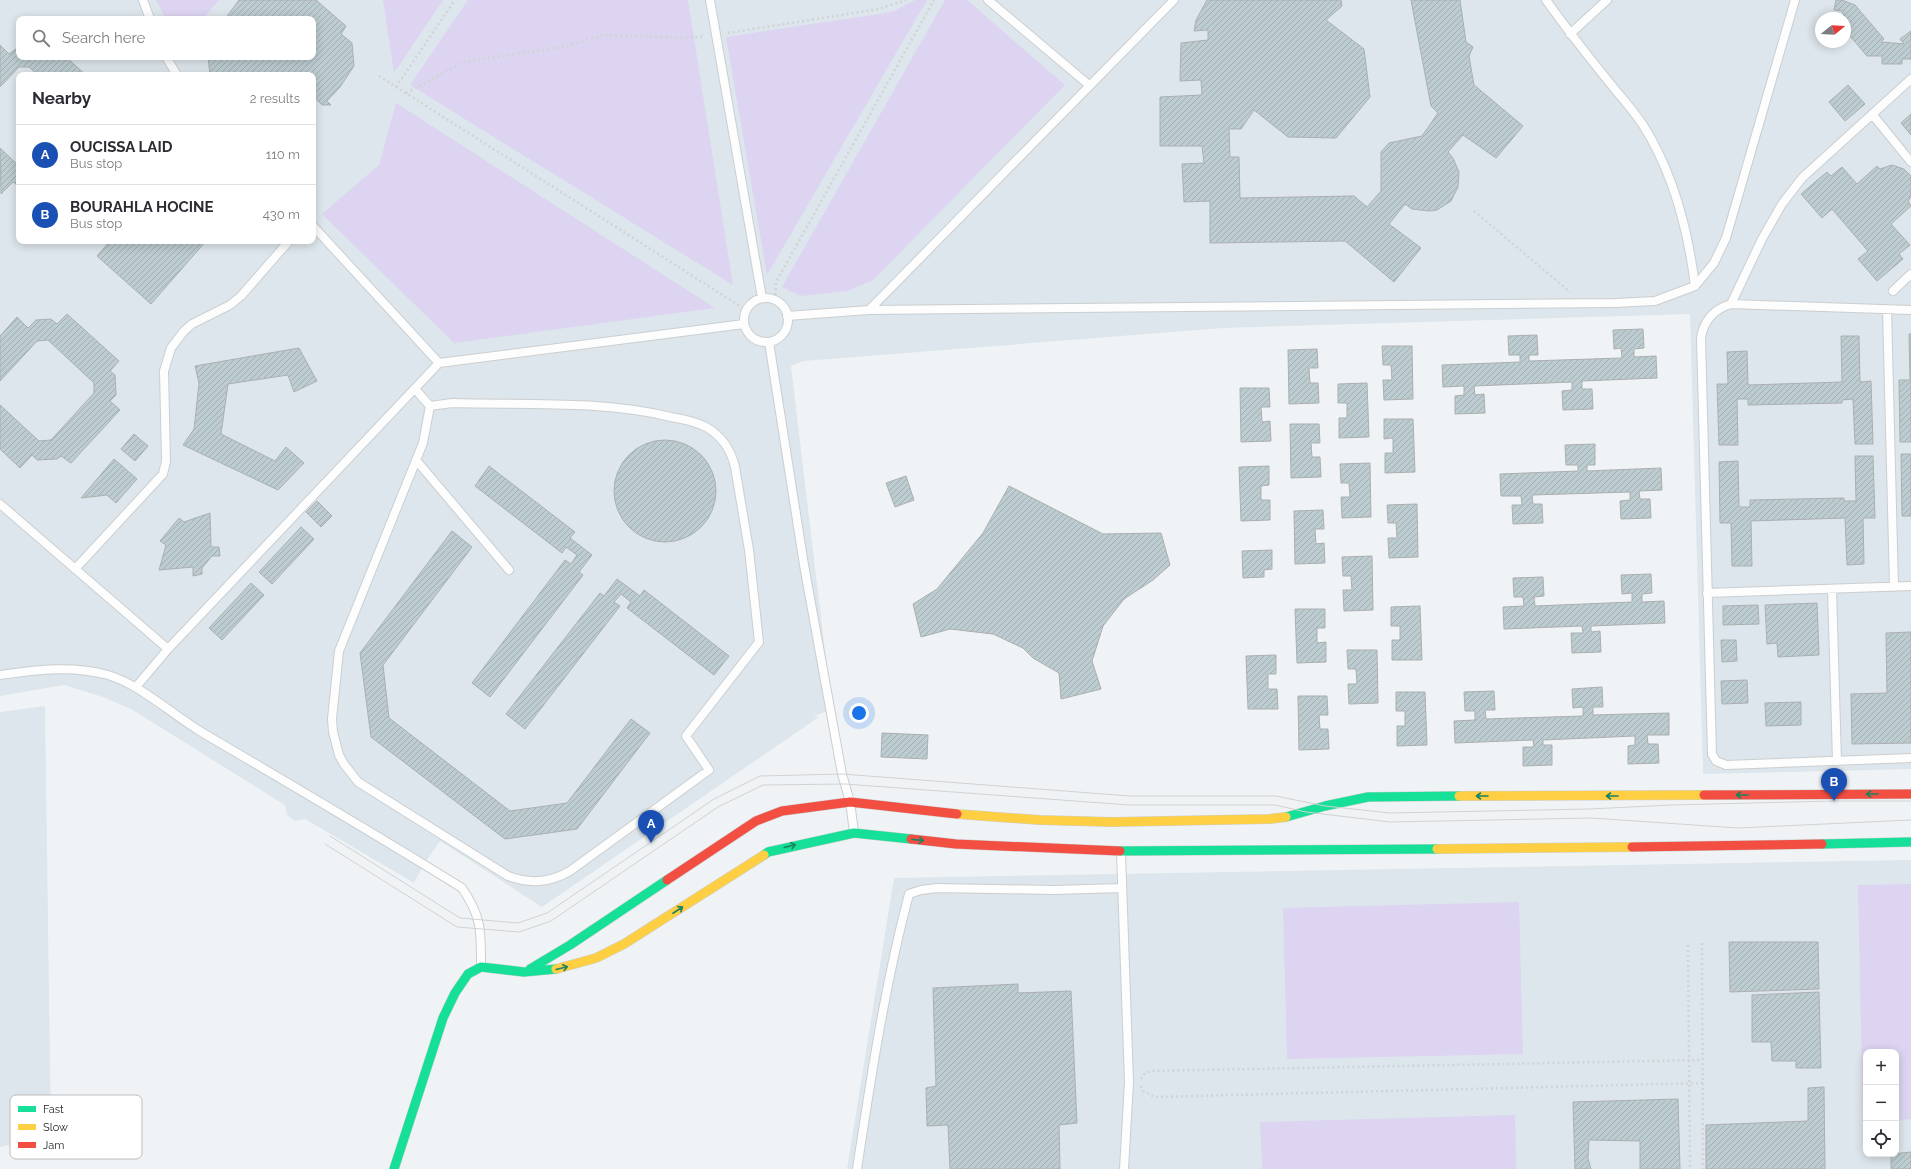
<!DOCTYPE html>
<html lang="en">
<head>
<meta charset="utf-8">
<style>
	body { margin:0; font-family:Raleway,sans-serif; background:#f7f7f7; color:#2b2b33 }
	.controls { position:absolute; right:12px; bottom:12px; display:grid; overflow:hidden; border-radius:8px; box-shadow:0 2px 10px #0003 }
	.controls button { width:36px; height:36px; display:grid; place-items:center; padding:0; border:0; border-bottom:1px solid #e1e1e2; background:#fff; color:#2b2b33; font:20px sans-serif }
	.compass { position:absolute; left:1815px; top:12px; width:36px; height:36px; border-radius:50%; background:#fff; box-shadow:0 2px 10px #0003; rotate:72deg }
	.you { position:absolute; left:859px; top:713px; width:14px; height:14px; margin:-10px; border:3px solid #fff; border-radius:50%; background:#1a73e8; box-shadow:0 0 0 6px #1a73e833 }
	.badge { display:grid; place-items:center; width:26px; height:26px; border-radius:50%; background:#b45309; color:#fff; font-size:13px; font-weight:700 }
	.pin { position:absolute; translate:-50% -33px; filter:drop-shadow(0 1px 2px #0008) }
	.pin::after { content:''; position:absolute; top:21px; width:14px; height:12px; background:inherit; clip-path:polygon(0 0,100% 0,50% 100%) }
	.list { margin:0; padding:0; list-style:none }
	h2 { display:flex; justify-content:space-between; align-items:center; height:52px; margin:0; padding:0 16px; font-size:17px }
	h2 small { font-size:13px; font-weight:400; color:#7c7c81 }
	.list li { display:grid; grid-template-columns:26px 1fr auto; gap:12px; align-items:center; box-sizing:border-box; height:60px; padding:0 16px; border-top:1px solid #e1e1e2 }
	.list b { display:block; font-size:15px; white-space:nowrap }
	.list p { margin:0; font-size:13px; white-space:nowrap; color:#7c7c81 }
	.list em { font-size:13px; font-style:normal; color:#7c7c81 }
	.icon { flex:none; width:22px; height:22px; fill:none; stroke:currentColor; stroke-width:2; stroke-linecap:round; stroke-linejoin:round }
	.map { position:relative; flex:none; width:1911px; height:1169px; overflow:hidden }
	.search { position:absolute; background:#fff; box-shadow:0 2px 10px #0003; left:16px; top:16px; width:300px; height:44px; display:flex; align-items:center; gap:10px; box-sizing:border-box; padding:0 14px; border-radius:8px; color:#7c7c81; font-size:15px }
	.panel { position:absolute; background:#fff; box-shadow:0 2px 10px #0003; left:16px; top:72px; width:300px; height:172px; border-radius:8px }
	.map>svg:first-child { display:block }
</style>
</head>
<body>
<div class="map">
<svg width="1911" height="1169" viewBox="0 0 1911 1169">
	<defs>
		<pattern id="building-hatch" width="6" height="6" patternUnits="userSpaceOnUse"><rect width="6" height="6" fill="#bcccd0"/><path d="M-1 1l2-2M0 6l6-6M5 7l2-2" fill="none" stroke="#a1afb2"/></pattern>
	</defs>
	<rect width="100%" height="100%" fill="#f0f3f5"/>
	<path fill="#dde6ec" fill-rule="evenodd" d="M 0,0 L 1911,0 L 1911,769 L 1703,774 L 1690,314 L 1223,328 L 804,361 L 791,366 L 832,710 L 813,716 L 819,717 L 542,907 L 440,841 L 424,864 L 414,883 L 305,819 L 295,821 L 287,815 L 285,805 L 131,709 L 103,697 L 64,685 L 0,696 ZM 1821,18 L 1845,18 L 1845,42 L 1821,42 ZM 19,19 L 313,19 L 313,57 L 19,57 ZM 19,75 L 313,75 L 313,241 L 19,241 Z
		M 45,706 L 51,1136 L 0,1147 L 0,712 Z
		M 1911,860 L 1911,1169 L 847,1169 L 894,878 ZM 1866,1052 L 1896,1052 L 1896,1154 L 1866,1154 Z"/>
	<path fill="#dcd4f1" d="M 156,0 L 219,0 L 203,19 L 166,19 Z
		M 383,0 L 443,0 L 394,73 Z
		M 468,0 L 688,0 L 733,285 L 410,85 Z
		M 915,0 L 927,0 L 767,275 L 726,37 L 892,12 Z
		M 945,0 L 967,0 L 1065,85 L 873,280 L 848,291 L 801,296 L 782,287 Z
		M 396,103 L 715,308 L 454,343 L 322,214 L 379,165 Z
		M 1911,884 L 1911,1119 L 1896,1120 L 1896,1052 L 1866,1052 L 1866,1121 L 1863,1121 L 1858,885 Z
		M 1519,902 L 1523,1054 L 1287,1059 L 1283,908 Z
		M 1515,1115 L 1516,1169 L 1262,1169 L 1260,1122 Z"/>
	<path fill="url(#building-hatch)" stroke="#acafb0" d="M 239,0 L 316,0 L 346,26 L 341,34 L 352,43 L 354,66 L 340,87 L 327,101 L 331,105 L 322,105 L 313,96 L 313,75 L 210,75 L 208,57 L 313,57 L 313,19 L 225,19 Z
		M 1207,0 L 1341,0 L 1342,6 L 1326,20 L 1364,49 L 1370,97 L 1336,138 L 1288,137 L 1254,110 L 1241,129 L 1229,129 L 1230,157 L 1239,157 L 1240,198 L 1354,196 L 1367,207 L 1381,191 L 1381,152 L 1389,143 L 1422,136 L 1438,113 L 1431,106 L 1411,0 L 1460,0 L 1466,42 L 1473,47 L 1469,56 L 1474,85 L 1523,126 L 1496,158 L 1463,135 L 1448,152 L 1453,158 L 1459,172 L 1458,187 L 1451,201 L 1437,210 L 1429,211 L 1412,209 L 1405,204 L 1389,224 L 1421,248 L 1394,282 L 1345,241 L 1210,243 L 1210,201 L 1184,202 L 1182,164 L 1204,163 L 1202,146 L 1160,146 L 1160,97 L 1202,95 L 1201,80 L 1180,81 L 1181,43 L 1208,40 L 1208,30 L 1194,31 L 1196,20 Z
		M 1836,0 L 1842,0 L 1855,5 L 1884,39 L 1881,42 L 1904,44 L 1900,39 L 1911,31 L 1911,59 L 1902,59 L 1902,64 L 1882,64 L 1882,56 L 1867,56 L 1845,30 L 1845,18 L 1842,11 L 1834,10 Z
		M 0,45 L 9,54 L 19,47 L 19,57 L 66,57 L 86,75 L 38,75 L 29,67 L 19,67 L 0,87 Z
		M 1848,85 L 1865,104 L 1845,121 L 1829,102 Z
		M 1911,114 L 1911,135 L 1901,123 Z
		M 0,148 L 19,166 L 19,186 L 13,182 L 1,194 Z
		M 1892,165 L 1904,169 L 1911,176 L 1911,197 L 1908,201 L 1911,206 L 1891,224 L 1910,245 L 1899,254 L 1903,259 L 1877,281 L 1858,259 L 1868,251 L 1832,209 L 1822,218 L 1801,194 L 1827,172 L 1831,176 L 1842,167 L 1857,184 L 1877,166 L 1880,169 Z
		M 110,241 L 206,241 L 151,304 L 97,256 Z
		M 67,314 L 119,361 L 110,371 L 115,375 L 116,395 L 110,401 L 120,410 L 71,463 L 61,456 L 57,459 L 37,460 L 32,455 L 20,468 L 0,449 L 0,405 L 39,441 L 51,440 L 94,393 L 94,383 L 48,340 L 37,341 L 0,381 L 0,336 L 17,317 L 28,328 L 36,320 L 51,319 L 57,324 Z
		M 1643,329 L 1644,348 L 1634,349 L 1634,357 L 1656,356 L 1657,378 L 1582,381 L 1582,389 L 1592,389 L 1593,409 L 1563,410 L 1562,391 L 1572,390 L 1572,382 L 1474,386 L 1475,395 L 1484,394 L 1485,413 L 1455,414 L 1455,396 L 1464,395 L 1464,386 L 1443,387 L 1442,365 L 1520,362 L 1520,355 L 1509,355 L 1508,336 L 1537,335 L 1538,355 L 1529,355 L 1529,361 L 1622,358 L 1621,348 L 1614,349 L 1613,330 Z
		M 1909,334 L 1911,334 L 1911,442 L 1900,442 L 1899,380 L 1910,380 Z
		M 1841,336 L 1859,336 L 1860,382 L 1871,381 L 1873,444 L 1855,444 L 1853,399 L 1842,400 L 1842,403 L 1748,405 L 1748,399 L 1737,399 L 1738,445 L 1719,445 L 1717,384 L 1728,384 L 1727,352 L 1747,351 L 1748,385 L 1842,382 Z
		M 1382,346 L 1412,346 L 1413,399 L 1384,400 L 1383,380 L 1392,380 L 1391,365 L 1383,365 Z
		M 299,348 L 317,381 L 294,392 L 288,375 L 228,384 L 221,434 L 275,461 L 286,447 L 304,463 L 278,490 L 183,445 L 194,429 L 199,383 L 195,366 Z
		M 1317,349 L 1318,368 L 1309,368 L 1310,383 L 1318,383 L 1319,403 L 1289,404 L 1288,350 Z
		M 1367,383 L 1369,437 L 1339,438 L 1339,418 L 1347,418 L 1347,403 L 1338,403 L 1338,384 Z
		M 1240,388 L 1269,388 L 1270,407 L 1261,407 L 1262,422 L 1270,421 L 1271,441 L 1241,442 Z
		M 1384,419 L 1413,419 L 1415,472 L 1385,473 L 1385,453 L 1393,453 L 1393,438 L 1384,439 Z
		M 1290,424 L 1319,424 L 1320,443 L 1311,443 L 1312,457 L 1320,457 L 1321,477 L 1291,478 Z
		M 134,434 L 148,446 L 135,461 L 121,449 Z
		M614 491a51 51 0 1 1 102 0a51 51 0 1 1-102 0Z
		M 1595,444 L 1595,465 L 1587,465 L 1587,471 L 1661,468 L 1662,490 L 1639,491 L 1640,499 L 1650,499 L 1651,518 L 1621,519 L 1620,501 L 1630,500 L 1630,492 L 1532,495 L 1533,504 L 1542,504 L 1543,523 L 1513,524 L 1512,505 L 1522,505 L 1521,496 L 1501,496 L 1500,474 L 1578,471 L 1578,465 L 1566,465 L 1565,445 Z
		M 1901,454 L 1911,454 L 1911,516 L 1902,516 Z
		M 1855,456 L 1873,456 L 1875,518 L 1863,518 L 1864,564 L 1847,565 L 1845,518 L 1751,521 L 1752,566 L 1732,566 L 1731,523 L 1720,523 L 1719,462 L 1738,461 L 1739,507 L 1750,507 L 1750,500 L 1844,498 L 1844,501 L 1856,501 Z
		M 114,459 L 137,479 L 116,503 L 107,495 L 81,498 Z
		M 1370,463 L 1371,517 L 1342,518 L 1341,497 L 1350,497 L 1349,483 L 1341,483 L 1340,464 Z
		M 489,466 L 575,532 L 570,538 L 592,555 L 579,572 L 583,575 L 490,697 L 472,683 L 565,560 L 571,564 L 577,555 L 566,547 L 562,553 L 475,486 Z
		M 1269,466 L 1269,485 L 1261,486 L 1261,500 L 1270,500 L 1270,520 L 1241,521 L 1239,467 Z
		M 906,476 L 914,500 L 895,507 L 886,483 Z
		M 1009,486 L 1103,534 L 1161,533 L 1170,565 L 1153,580 L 1124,599 L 1103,626 L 1092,661 L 1101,689 L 1061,699 L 1059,673 L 1033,658 L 1023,648 L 993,634 L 950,629 L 921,637 L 913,604 L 937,589 L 983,533 Z
		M 317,501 L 332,516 L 321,527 L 306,512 Z
		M 1417,504 L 1418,557 L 1389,558 L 1388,538 L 1397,538 L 1396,523 L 1388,523 L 1387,505 Z
		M 1323,510 L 1324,529 L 1315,529 L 1316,544 L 1324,543 L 1325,563 L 1295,564 L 1294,511 Z
		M 210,513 L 211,547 L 219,547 L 220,556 L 212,556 L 202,568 L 202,574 L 193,576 L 193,567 L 159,570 L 166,545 L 160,541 L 179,518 L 184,522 Z
		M 301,527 L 314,539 L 272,584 L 259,572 Z
		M 452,531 L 472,547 L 383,665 L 389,718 L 510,811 L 567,803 L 631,719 L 650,733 L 577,829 L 505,839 L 371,737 L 360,653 Z
		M 1272,550 L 1272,569 L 1264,570 L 1264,577 L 1243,578 L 1242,551 Z
		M 1372,556 L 1373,610 L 1344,611 L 1343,590 L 1352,590 L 1351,576 L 1343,576 L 1342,557 Z
		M 1651,574 L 1652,593 L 1642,594 L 1642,602 L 1664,601 L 1665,623 L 1591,626 L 1591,632 L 1600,631 L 1601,652 L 1572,653 L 1571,633 L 1583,633 L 1582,626 L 1504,629 L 1503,607 L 1524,606 L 1523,597 L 1514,597 L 1513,578 L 1543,577 L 1544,596 L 1534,597 L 1535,606 L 1632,602 L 1632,593 L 1622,594 L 1621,575 Z
		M 617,579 L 640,596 L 644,590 L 729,656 L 714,675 L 627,608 L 631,602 L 621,594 L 614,602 L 620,606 L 525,729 L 506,714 L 600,593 L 604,596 Z
		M 251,583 L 264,595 L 222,640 L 209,628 Z
		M 1817,603 L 1819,655 L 1778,657 L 1777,643 L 1767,644 L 1765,605 Z
		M 1758,605 L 1759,624 L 1723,625 L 1723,606 Z
		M 1420,606 L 1422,660 L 1392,660 L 1392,640 L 1400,640 L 1400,626 L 1391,626 L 1391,607 Z
		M 1295,609 L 1325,609 L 1325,628 L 1317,628 L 1317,643 L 1326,642 L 1326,662 L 1297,663 Z
		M 1911,632 L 1911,743 L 1852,744 L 1851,694 L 1887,693 L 1886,633 Z
		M 1721,640 L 1736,640 L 1737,661 L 1722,662 Z
		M 1347,650 L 1377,650 L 1378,703 L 1349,704 L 1348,684 L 1357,684 L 1356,669 L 1348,669 Z
		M 1276,655 L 1276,674 L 1268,674 L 1268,689 L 1277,689 L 1278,709 L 1248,709 L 1246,656 Z
		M 1747,680 L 1748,703 L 1722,704 L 1721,681 Z
		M 1602,687 L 1603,707 L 1593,707 L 1593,715 L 1669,713 L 1669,735 L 1647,735 L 1648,744 L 1658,744 L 1659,763 L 1628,764 L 1628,746 L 1635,745 L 1635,736 L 1543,740 L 1543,745 L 1552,745 L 1552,765 L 1523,766 L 1523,747 L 1534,747 L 1533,740 L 1455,743 L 1454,721 L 1475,720 L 1475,711 L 1465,711 L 1464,692 L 1494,691 L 1495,710 L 1485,710 L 1486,719 L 1583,716 L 1583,707 L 1573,708 L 1572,689 Z
		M 1396,692 L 1425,692 L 1427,745 L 1397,746 L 1397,726 L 1405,726 L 1405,711 L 1396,711 Z
		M 1298,696 L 1327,696 L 1328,715 L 1319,715 L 1320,729 L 1328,729 L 1329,749 L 1299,750 Z
		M 1801,702 L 1801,725 L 1766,726 L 1765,703 Z
		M 882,733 L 928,735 L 927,759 L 881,757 Z
		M 1729,942 L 1818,942 L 1819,989 L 1730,992 Z
		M 1018,984 L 1018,993 L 1071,991 L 1077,1123 L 1059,1125 L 1060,1169 L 950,1169 L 948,1125 L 927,1126 L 926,1088 L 936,1086 L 933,988 Z
		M 1819,992 L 1821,1068 L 1796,1068 L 1796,1061 L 1772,1061 L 1771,1042 L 1752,1042 L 1752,995 Z
		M 1824,1087 L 1825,1169 L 1706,1169 L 1706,1125 L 1808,1121 L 1808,1088 Z
		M 1678,1099 L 1680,1169 L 1640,1169 L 1640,1141 L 1589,1140 L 1588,1158 L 1591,1169 L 1575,1169 L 1573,1102 Z
		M 1911,1152 L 1911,1169 L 1891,1169 L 1891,1154 Z"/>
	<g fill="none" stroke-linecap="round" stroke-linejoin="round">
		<defs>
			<path id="lane" d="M 143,0 L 150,19
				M 710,0 L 762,298
				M 988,0 L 1089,85
				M 1546,0 C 1566,28 1587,55 1609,82 C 1620,96 1633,110 1643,125 C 1674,174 1688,229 1695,286
				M 1570,34 L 1607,0
				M 166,57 L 177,75
				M 1872,114 L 1911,162
				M 1893,291 L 1911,274
				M744 320a22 22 0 1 1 44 0a22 22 0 1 1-44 0Z
				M 1731,304 L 1762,239 L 1782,204 L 1802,178 L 1911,79
				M 1887,309 L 1894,587
				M 869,310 L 1174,0
				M 1911,310 L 1731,304 C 1714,309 1704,320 1701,338 L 1712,754 L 1716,761 L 1726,765 L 1911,758
				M 787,316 L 869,310 L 1615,303 L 1655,301 L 1695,286 L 1714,263 L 1726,238 L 1795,0
				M 769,342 L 804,565 L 842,774 L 850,802 L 854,832
				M 439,363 L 744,324
				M 415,389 L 430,406 L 423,443 L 339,651 L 332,719 L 333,732 L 339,755 L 344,764 L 358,782 L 508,876 C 530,884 549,883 570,871 L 709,770 L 686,736 L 759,642 L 749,550 L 735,467 C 731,450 722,436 706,427 C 695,421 682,419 671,417 C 600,400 524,405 452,403 L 430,406
				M 416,460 L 509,570
				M 0,504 L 168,649
				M 75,569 L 163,474 L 166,461 L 164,371 L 171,348 L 184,331 L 192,324 L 230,305 L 241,296 L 289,241
				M 1832,589 L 1837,761
				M 1707,593 L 1911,586
				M 0,675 C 37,670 71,665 108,675 C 143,686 171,714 203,733 C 290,784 377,835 462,888 C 482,917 481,932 481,966
				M 136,687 L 168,649 L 439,363 L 313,226
				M 1121,852 L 1129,1082 L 1124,1169
				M 857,1169 C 871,1077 885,984 909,894 L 921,890 L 937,888 L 1054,890 L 1122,888"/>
			<path id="fast" d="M 1286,817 L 1325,806 L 1368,797 L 1459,796
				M 1822,844 L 1911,842
				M 1120,851 L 1437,849
				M 764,855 L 768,852 L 854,833 L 911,839
				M 530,969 L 570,945 L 667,880
				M 394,1169 L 443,1018 L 455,993 L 468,974 L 481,967 L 524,972 L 556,969"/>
			<path id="slow" d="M 1459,796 L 1704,795
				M 957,814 L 1040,820 L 1112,822 L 1269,819 L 1286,817
				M 1437,849 L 1632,847
				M 556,969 L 596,958 L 624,944 L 764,855"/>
			<path id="jam" d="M 1704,795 L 1911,794
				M 911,839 L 956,844 L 1120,851
				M 1632,847 L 1822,844
				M 667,880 L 756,821 L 782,811 L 850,802 L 957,814"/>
		</defs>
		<use href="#lane" stroke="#cbcecf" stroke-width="10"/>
		<use href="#fast" stroke="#cbcecf" stroke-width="10"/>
		<use href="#slow" stroke="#cbcecf" stroke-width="10"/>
		<use href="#jam" stroke="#cbcecf" stroke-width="10"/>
		<path stroke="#d2d3d4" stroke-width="2.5" stroke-dasharray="2 3" stroke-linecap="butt" d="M 728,33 L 879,9 L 906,0
			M 379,76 L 746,310
			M 396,87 L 455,0
			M 406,93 L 463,62 L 562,47 L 604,35 L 688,38 L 705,36
			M 1474,211 L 1570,292
			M 775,300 L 776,282 L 934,0
			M 1702,943 L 1703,1169
			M 1688,945 L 1690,1169
			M 1141,1079 L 1145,1073 L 1151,1071 L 1702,1060
			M 1141,1086 L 1143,1091 L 1154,1097 L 1703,1083"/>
		<use href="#lane" stroke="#fdfdfe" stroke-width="8"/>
		<use href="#fast" stroke="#16e098" stroke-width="9"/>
		<use href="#slow" stroke="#ffcf43" stroke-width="9"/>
		<use href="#jam" stroke="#f24e42" stroke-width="9"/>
		<path stroke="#d1d2d2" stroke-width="1" d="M 330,836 L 460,918 L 518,923 L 547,913 L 714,799 L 760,776 L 842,774 L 1130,796 L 1276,796 L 1325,806 L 1390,813 L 1590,809 L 1671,805 L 1834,801 L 1911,801
			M 325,844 L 457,927 L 519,932 L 551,921 L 718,807 L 763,785 L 845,784 L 1129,805 L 1275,805 L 1306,812 L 1390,822 L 1591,818 L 1738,828 L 1911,820"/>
	</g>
	<defs><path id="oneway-shaft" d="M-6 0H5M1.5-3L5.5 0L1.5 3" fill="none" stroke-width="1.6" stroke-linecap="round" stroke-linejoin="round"/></defs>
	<g stroke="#1c825f">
		<use href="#oneway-shaft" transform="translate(1872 794) rotate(180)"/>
		<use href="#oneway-shaft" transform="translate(1742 795) rotate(180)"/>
		<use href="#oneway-shaft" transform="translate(1482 796) rotate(180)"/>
		<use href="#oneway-shaft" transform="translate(1612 796) rotate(180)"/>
		<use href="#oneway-shaft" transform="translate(918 840) rotate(6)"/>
		<use href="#oneway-shaft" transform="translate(790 846) rotate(-14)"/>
		<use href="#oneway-shaft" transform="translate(678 910) rotate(-33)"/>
		<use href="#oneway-shaft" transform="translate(562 968) rotate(-14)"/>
	</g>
	<rect x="10" y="1095" width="132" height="64" rx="6" fill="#fff" stroke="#bdbdbe" stroke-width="1"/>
	<rect x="18" y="1106" width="18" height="6" fill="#16e098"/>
	<rect x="18" y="1124" width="18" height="6" fill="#ffcf43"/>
	<rect x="18" y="1142" width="18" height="6" fill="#f24e42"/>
	<g font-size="11" fill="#222426">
		<text x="43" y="1113">Fast</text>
		<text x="43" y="1131">Slow</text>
		<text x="43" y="1149">Jam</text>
	</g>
</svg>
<div class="controls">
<button>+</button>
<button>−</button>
<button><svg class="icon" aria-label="locate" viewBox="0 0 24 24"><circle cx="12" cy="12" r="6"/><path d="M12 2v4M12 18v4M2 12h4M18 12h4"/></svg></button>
</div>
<svg class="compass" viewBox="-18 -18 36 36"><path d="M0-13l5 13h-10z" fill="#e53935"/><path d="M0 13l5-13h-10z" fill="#7c7c81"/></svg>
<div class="you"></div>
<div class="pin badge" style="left:651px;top:843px;background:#1a4fb4">A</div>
<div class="pin badge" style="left:1834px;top:801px;background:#1a4fb4">B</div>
<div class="search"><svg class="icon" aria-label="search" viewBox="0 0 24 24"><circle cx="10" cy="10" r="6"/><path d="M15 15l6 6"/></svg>Search here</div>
<section class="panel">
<h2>Nearby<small>2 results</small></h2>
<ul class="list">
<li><span class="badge" style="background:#1a4fb4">A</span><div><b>OUCISSA LAID</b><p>Bus stop</p></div><em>110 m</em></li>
<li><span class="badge" style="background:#1a4fb4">B</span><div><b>BOURAHLA HOCINE</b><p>Bus stop</p></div><em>430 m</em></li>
</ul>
</section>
</div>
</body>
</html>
